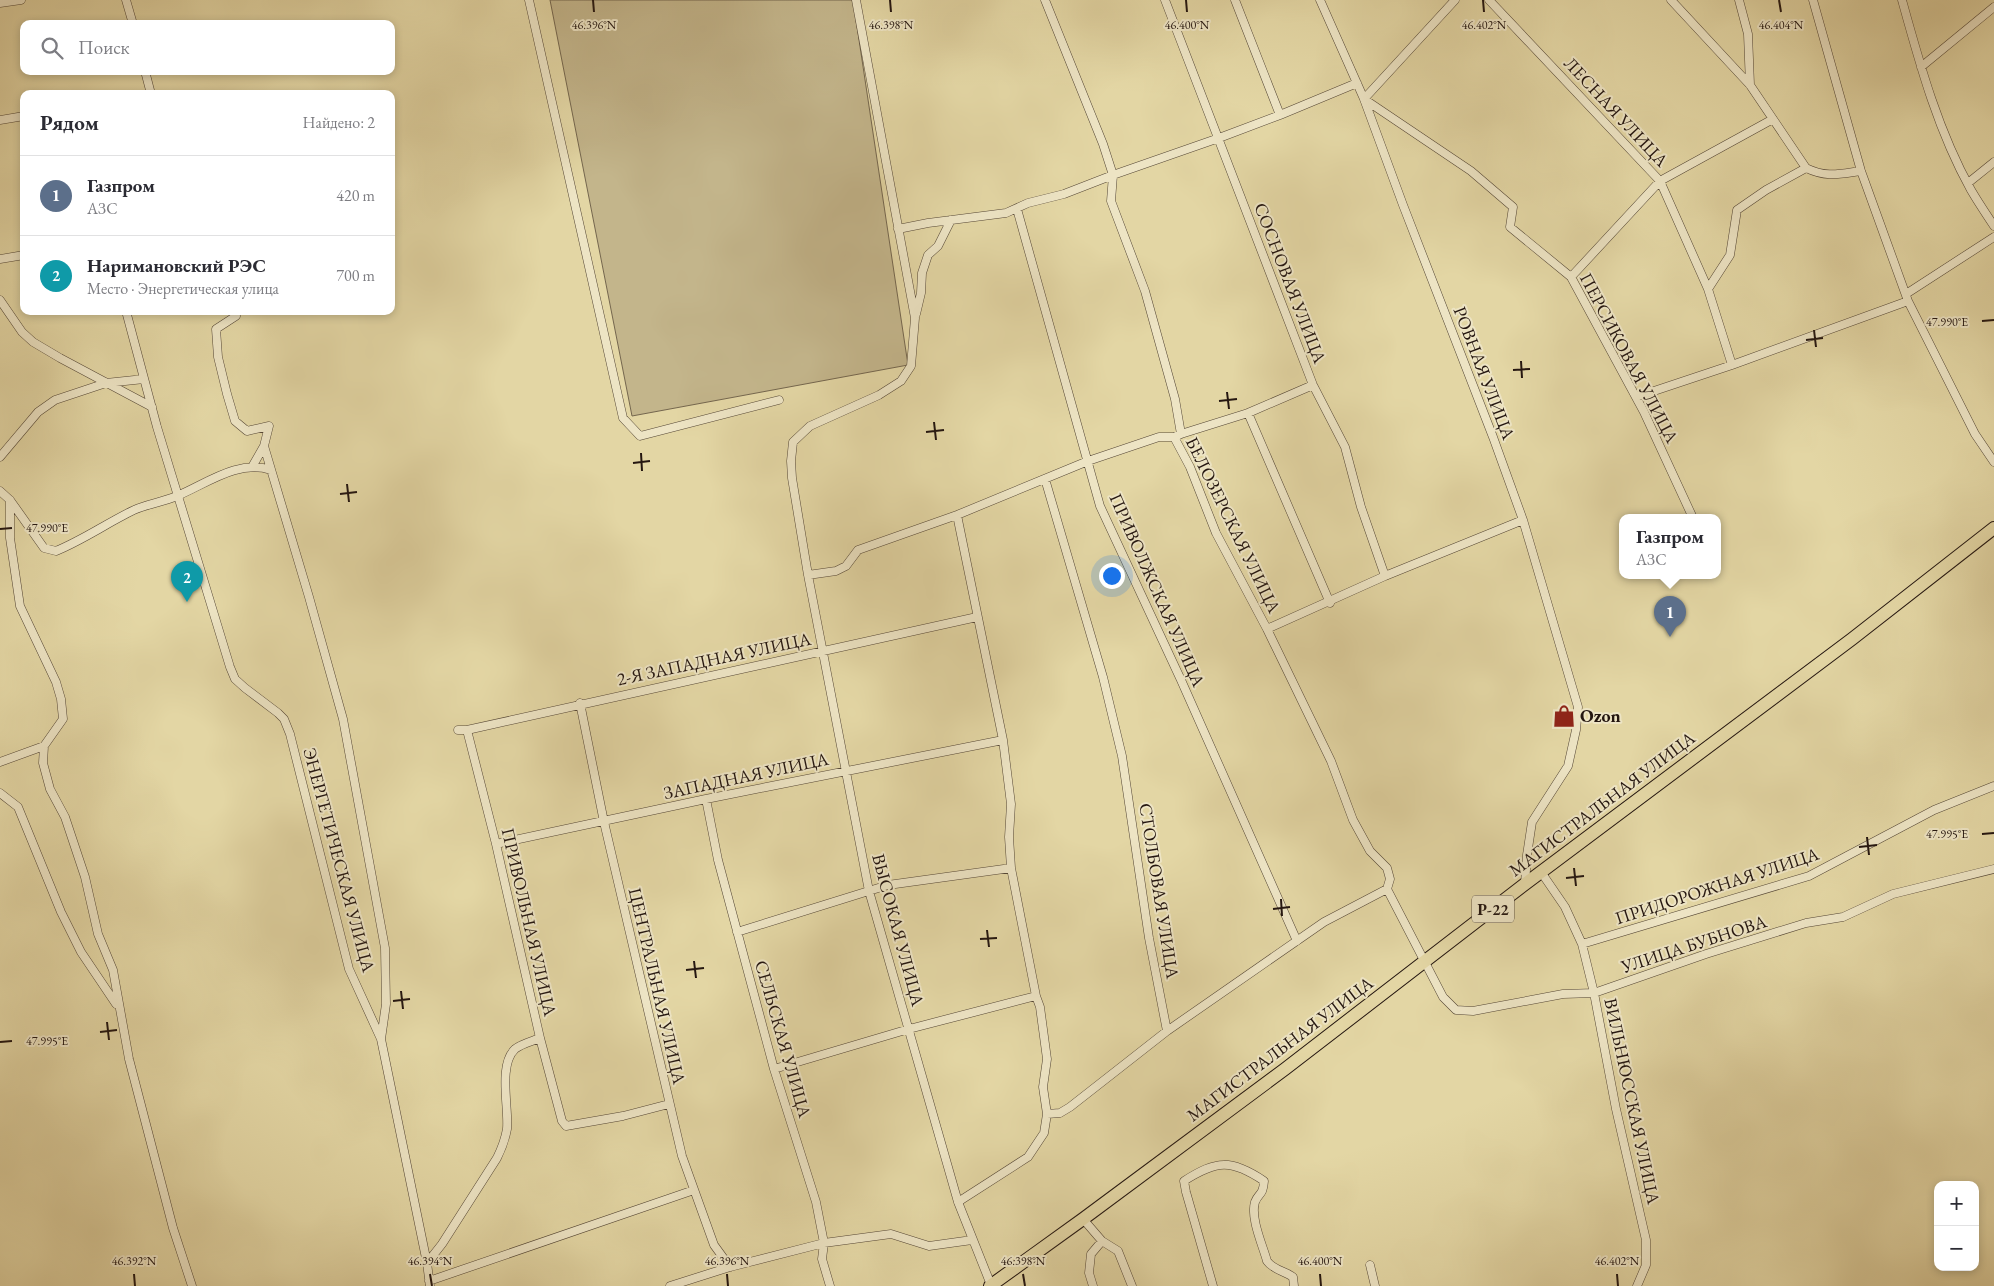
<!DOCTYPE html>
<html lang="ru">
<head>
<meta charset="utf-8">
<style>
	body { margin:0; font-family:"EB Garamond",serif; background:#f7f7f7; color:#2b2b33 }
	.controls { position:absolute; right:15px; bottom:15px; display:grid; overflow:hidden; border-radius:10px; box-shadow:0 2px 8px #0003 }
	.controls button { width:45px; height:45px; display:grid; place-items:center; padding:0; border:0; border-bottom:1px solid #e1e1e2; background:#fff; color:#2b2b33; font:25px sans-serif }
	.you { position:absolute; left:1111px; top:575px; width:18px; height:18px; margin:-12px; border:4px solid #fff; border-radius:50%; background:#1a73e8; box-shadow:0 0 0 8px #1a73e833 }
	.badge { display:grid; place-items:center; width:32px; height:32px; border-radius:50%; background:#8f2418; color:#fff; font-size:16px; font-weight:700 }
	.pin { position:absolute; translate:-50% -41px; filter:drop-shadow(0 1px 2px #0008) }
	.pin::after { content:''; position:absolute; top:26px; width:18px; height:15px; background:inherit; clip-path:polygon(0 0,100% 0,50% 100%) }
	.popup { position:absolute; left:1619px; top:514px; width:102px; height:65px; box-sizing:border-box; display:grid; place-content:center; border-radius:10px; background:#fff; filter:drop-shadow(0 1px 4px #0005); font-size:16px; white-space:nowrap; color:#7c7c81 }
	.popup b { font-size:19px; color:#2b2b33 }
	.popup::after { content:''; position:absolute; left:50%; top:100%; margin-left:-10px; border:10px solid transparent; border-top-color:#fff }
	.list { margin:0; padding:0; list-style:none }
	h2 { display:flex; justify-content:space-between; align-items:center; height:65px; margin:0; padding:0 20px; font-size:21px }
	h2 small { font-size:16px; font-weight:400; color:#7c7c81 }
	.list li { display:grid; grid-template-columns:32px 1fr auto; gap:15px; align-items:center; box-sizing:border-box; height:80px; padding:0 20px; border-top:1px solid #e1e1e2 }
	.list b { display:block; font-size:19px; white-space:nowrap }
	.list p { margin:0; font-size:16px; white-space:nowrap; color:#7c7c81 }
	.list em { font-size:16px; font-style:normal; color:#7c7c81 }
	.icon { flex:none; width:28px; height:28px; fill:none; stroke:currentColor; stroke-width:2; stroke-linecap:round; stroke-linejoin:round }
	.map { position:relative; flex:none; width:1994px; height:1286px; overflow:hidden }
	.search { position:absolute; background:#fff; box-shadow:0 2px 8px #0003; left:20px; top:20px; width:375px; height:55px; display:flex; align-items:center; gap:12px; box-sizing:border-box; padding:0 18px; border-radius:10px; color:#7c7c81; font-size:19px }
	.panel { position:absolute; background:#fff; box-shadow:0 2px 8px #0003; left:20px; top:90px; width:375px; height:225px; border-radius:10px }
	.map>svg:first-child { display:block }
</style>
</head>
<body>
<div class="map">
<svg width="1994" height="1286" viewBox="0 0 1994 1286">
	<rect width="100%" height="100%" fill="#e3d6a4"/>
	<filter id="stains"><feTurbulence type="fractalNoise" baseFrequency=".004" numOctaves="4"/><feColorMatrix values="0 0 0 0 .2 0 0 0 0 .09 0 0 0 0 .02 0 0 0 .5 -.17"/></filter>
	<radialGradient id="worn" r=".72"><stop offset=".6" stop-color="#630" stop-opacity="0"/><stop offset="1" stop-color="#630" stop-opacity=".3"/></radialGradient>
	<path fill="#c3b58b" stroke="#74664e" d="M 550,0 L 853,0 L 908,365 L 632,416 Z"/>
	<g fill="none" stroke-linecap="round" stroke-linejoin="round">
		<defs>
			<path id="minor" d="M 126,0 L 133,24
				M 529,0 L 623,418 L 640,436 L 779,400
				M 856,0 L 915,318 L 911,366 L 901,381 L 879,395 L 810,426 L 793,442 L 791,461 L 792,478 L 808,575 L 869,891 L 958,1202 L 991,1285
				M 1045,0 L 1103,144 L 1113,175 L 1111,201 L 1145,291 L 1175,399 L 1181,434 L 1174,437 L 1190,467 L 1216,533 L 1267,629 L 1331,761 L 1353,820 L 1370,851 L 1387,868 L 1390,879 L 1387,889 L 1443,997 L 1456,1010 L 1473,1011 L 1563,994 L 1594,993 L 1706,954 L 1806,923 L 1843,917 L 1893,894 L 1994,869
				M 1165,0 L 1313,385 L 1345,447 L 1361,507 L 1385,576
				M 1235,0 L 1280,115
				M 1320,0 L 1364,99 L 1403,205 L 1493,437 L 1523,520 L 1578,707 L 1576,730 L 1568,766 L 1532,822 L 1527,855 L 1525,884
				M 1455,0 L 1364,99 L 1471,171 L 1513,207 L 1510,227 L 1571,277 L 1644,412 L 1693,518
				M 1489,0 L 1660,181 L 1708,289
				M 1671,0 L 1750,85 L 1806,168 C 1827,178 1839,174 1861,171
				M 1739,0 L 1748,34 L 1750,85
				M 1813,0 L 1861,171 L 1908,301 L 1975,434 L 1994,462
				M 1902,0 C 1920,65 1938,131 1971,190 C 1978,202 1986,214 1994,226
				M 0,3 L 21,0
				M 1921,67 L 1994,7
				M 145,71 L 151,94
				M 0,120 L 24,116
				M 1806,168 L 1766,190 L 1737,210 L 1730,255 L 1708,289 L 1732,365 L 1908,301
				M 1968,183 L 1994,162
				M 1017,209 L 1100,506 L 1181,680 L 1297,941
				M 898,229 L 928,223 L 1006,213 L 1028,203 L 1064,194 L 1113,175 L 1219,138 L 1280,115 L 1357,83
				M 0,259 L 24,255
				M 1571,277 L 1660,181 L 1773,119
				M 1906,294 L 1994,237
				M 0,300 L 22,332 L 33,342 L 60,358 L 152,407
				M 126,311 L 157,427 L 230,667 L 235,679 L 245,688 L 278,713 L 284,719 L 290,734 L 349,969 L 381,1039 L 427,1263 L 430,1286
				M 235,311 L 236,316 L 216,329 L 218,357 L 227,394 L 235,421 L 247,431 L 269,426 L 264,446 L 309,597 L 343,719 L 385,948 L 386,1004 L 381,1039
				M 916,314 L 921,293 L 922,273 L 928,255 L 938,246 L 951,220
				M 1636,397 L 1732,365
				M 1248,413 L 1330,603
				M 1181,434 L 1248,413 L 1313,385
				M 0,457 L 38,412 L 55,400 L 106,383 L 144,379
				M 252,467 L 264,446
				M 1045,479 L 1103,677 L 1122,756 L 1149,938 L 1167,1031
				M 0,491 L 10,500 L 44,548 L 56,551 C 83,540 107,523 134,510 C 147,504 163,502 177,496 C 206,484 238,459 271,470
				M 10,500 L 10,538 L 20,606 L 56,682 L 61,699 L 63,719 L 44,746 L 43,763 L 50,789 L 65,817 L 85,877 L 98,934 L 113,970 L 129,1059 L 173,1228 L 192,1286
				M 957,515 L 1003,740 L 1011,804 L 1009,837 L 1011,868 L 1036,996 L 1040,1007 L 1047,1059 L 1043,1087 L 1047,1114
				M 808,575 L 836,571 L 846,566 L 858,550 L 957,515 L 1088,461 L 1159,437 L 1174,437
				M 1267,629 L 1385,576 L 1523,520
				M 580,703 L 604,822 L 682,1156 L 714,1245 L 730,1267
				M 458,730 L 467,730 L 977,617
				M 0,762 L 44,746
				M 0,793 L 18,807 L 61,912 L 81,952 L 116,1004
				M 706,799 L 718,860 L 774,1069 L 816,1202 L 824,1243 L 822,1259 L 830,1286
				M 496,844 L 706,799 L 1003,740
				M 1541,872 L 1565,907 L 1582,944 L 1594,993 L 1616,1109 L 1646,1240 L 1646,1265 L 1637,1286
				M 737,932 L 888,885 L 1011,868
				M 1582,944 L 1809,876 L 1934,810 L 1994,786
				M 540,1038 L 562,1121 L 566,1126 L 623,1116 L 669,1104
				M 774,1069 L 909,1029 L 1036,996
				M 958,1202 L 1028,1157 L 1044,1133 L 1047,1114 L 1060,1113 L 1070,1107 L 1167,1031 L 1324,922 L 1387,889
				M 1083,1219 L 1102,1241 L 1118,1251 L 1132,1286
				M 427,1263 L 442,1244 L 497,1158 C 502,1148 505,1140 507,1129 C 509,1107 498,1065 515,1049 C 521,1044 533,1041 540,1038 L 496,844 L 467,730
				M 1370,1265 L 1375,1286
				M 429,1281 L 694,1190
				M 670,1286 L 730,1267 L 824,1243 L 891,1234 L 929,1246 L 972,1240
				M 1093,1286 L 1089,1273 L 1091,1254 L 1102,1241
				M 1213,1286 L 1186,1192 L 1184,1181 C 1217,1160 1231,1159 1264,1181 C 1263,1196 1259,1192 1255,1202 C 1250,1218 1263,1246 1267,1261 C 1273,1270 1285,1271 1293,1277 L 1294,1286"/>
			<path id="trunk" d="M 990,1286 L 1083,1219 L 1285,1069 L 1525,884 L 1852,639 L 1994,528"/>
		</defs>
		<use href="#minor" stroke="#544635" stroke-width="9"/>
		<use href="#trunk" stroke="#241610" stroke-width="14"/>
		<use href="#minor" stroke="#ede4c4" stroke-width="8"/>
		<use href="#trunk" stroke="#e3d6a4" stroke-width="12"/>
	</g>
	<path fill="none" stroke="#241610" stroke-width="2" d="M 593,0 L 594,12M 890,0 L 891,12M 1186,0 L 1187,12M 1483,0 L 1484,12M 1779,0 L 1781,12M 1982,321 L 1994,320M 1814,330 L 1816,347M 1806,340 L 1823,338M 1521,361 L 1522,378M 1513,370 L 1530,369M 1227,392 L 1229,409M 1219,401 L 1237,399M 934,422 L 936,440M 926,432 L 944,430M 641,453 L 642,471M 633,463 L 650,461M 347,484 L 349,502M 340,494 L 357,492M 0,529 L 12,528M 1982,834 L 1994,833M 1867,837 L 1869,855M 1859,847 L 1877,845M 1574,868 L 1576,886M 1566,878 L 1584,876M 1281,899 L 1282,916M 1273,909 L 1290,907M 987,930 L 989,947M 980,939 L 997,938M 694,961 L 696,978M 686,970 L 704,968M 401,991 L 403,1009M 393,1001 L 410,999M 107,1022 L 109,1040M 100,1032 L 117,1030M 0,1042 L 12,1041M 134,1274 L 135,1286M 430,1274 L 432,1286M 727,1274 L 728,1286M 1023,1274 L 1025,1286M 1320,1274 L 1321,1286M 1617,1274 L 1618,1286"/>
	<defs>
		<symbol id="shop-bare" viewBox="-9 -9 18 18"><path d="M-5-2.5h2.3a2.7 3.5 0 0 1 5.4 0H5L5.5 6h-11ZM-1.5-2.5h3a1.5 2.3 0 0 0-3 0Z" fill="#8f2418" stroke="#ede4c4" stroke-width="2.5" paint-order="stroke"/></symbol>
	</defs>
	<g fill-rule="evenodd">
		<use href="#shop-bare" x="1548" y="700" width="32" height="32"/>
	</g>
	<g text-anchor="middle" stroke-width="4" stroke-linejoin="round" paint-order="stroke">
		<rect fill="#ede4c4" stroke="#605446" stroke-width="1" x="1472" y="895.5" width="42" height="27" rx="4"/>
		<g font-size="16" font-weight="bold" fill="#241610">
			<text x="1493" y="915">Р-22</text>
		</g>
		<g font-size="18" fill="#241610" stroke="#ede4c4">
			<text transform="translate(1616 112) rotate(47)" y="6">ЛЕСНАЯ УЛИЦА</text>
			<text transform="translate(1290 283) rotate(69)" y="6">СОСНОВАЯ УЛИЦА</text>
			<text transform="translate(1629 358) rotate(62)" y="6">ПЕРСИКОВАЯ УЛИЦА</text>
			<text transform="translate(1484 373) rotate(69)" y="6">РОВНАЯ УЛИЦА</text>
			<text transform="translate(1233 525) rotate(64)" y="6">БЕЛОЗЕРСКАЯ УЛИЦА</text>
			<text transform="translate(1157 590) rotate(66)" y="6">ПРИВОЛЖСКАЯ УЛИЦА</text>
			<text transform="translate(714 659) rotate(-12)" y="6">2-Я ЗАПАДНАЯ УЛИЦА</text>
			<text transform="translate(746 776) rotate(-12)" y="6">ЗАПАДНАЯ УЛИЦА</text>
			<text transform="translate(1602 804) rotate(-37)" y="6">МАГИСТРАЛЬНАЯ УЛИЦА</text>
			<text transform="translate(339 860) rotate(75)" y="6">ЭНЕРГЕТИЧЕСКАЯ УЛИЦА</text>
			<text transform="translate(1717 886) rotate(-18)" y="6">ПРИДОРОЖНАЯ УЛИЦА</text>
			<text transform="translate(1159 891) rotate(81)" y="6">СТОЛБОВАЯ УЛИЦА</text>
			<text transform="translate(529 922) rotate(77)" y="6">ПРИВОЛЬНАЯ УЛИЦА</text>
			<text transform="translate(898 930) rotate(75)" y="6">ВЫСОКАЯ УЛИЦА</text>
			<text transform="translate(1694 944) rotate(-18)" y="6">УЛИЦА БУБНОВА</text>
			<text transform="translate(657 986) rotate(77)" y="6">ЦЕНТРАЛЬНАЯ УЛИЦА</text>
			<text transform="translate(783 1039) rotate(74)" y="6">СЕЛЬСКАЯ УЛИЦА</text>
			<text transform="translate(1280 1049) rotate(-37)" y="6">МАГИСТРАЛЬНАЯ УЛИЦА</text>
			<text transform="translate(1632 1101) rotate(78)" y="6">ВИЛЬНЮССКАЯ УЛИЦА</text>
		</g>
		<g font-size="18" font-weight="bold" fill="#241610" stroke="#ede4c4" text-anchor="start">
			<text x="1580" y="722">Ozon</text>
		</g>
	</g>
	<g font-size="12" text-anchor="middle" fill="#241610" stroke="#ede4c4" stroke-width="4" stroke-linejoin="round" paint-order="stroke">
		<text x="594" y="29">46.396°N</text>
		<text x="891" y="29">46.398°N</text>
		<text x="1187" y="29">46.400°N</text>
		<text x="1484" y="29">46.402°N</text>
		<text x="1781" y="29">46.404°N</text>
		<text x="1947" y="326">47.990°E</text>
		<text x="47" y="532">47.990°E</text>
		<text x="1947" y="838">47.995°E</text>
		<text x="47" y="1045">47.995°E</text>
		<text x="134" y="1265">46.392°N</text>
		<text x="430" y="1265">46.394°N</text>
		<text x="727" y="1265">46.396°N</text>
		<text x="1023" y="1265">46.398°N</text>
		<text x="1320" y="1265">46.400°N</text>
		<text x="1617" y="1265">46.402°N</text>
	</g>
	<rect width="100%" height="100%" filter="url(#stains)"/>
	<rect width="100%" height="100%" fill="url(#worn)"/>
</svg>
<div class="controls">
<button>+</button>
<button>−</button>
</div>
<div class="you"></div>
<div class="pin badge" style="left:1670px;top:637px;background:#5c6f8a">1</div>
<div class="popup"><b>Газпром</b>АЗС</div>
<div class="pin badge" style="left:187px;top:602px;background:#0f9aa8">2</div>
<div class="search"><svg class="icon" aria-label="search" viewBox="0 0 24 24"><circle cx="10" cy="10" r="6"/><path d="M15 15l6 6"/></svg>Поиск</div>
<section class="panel">
<h2>Рядом<small>Найдено: 2</small></h2>
<ul class="list">
<li><span class="badge" style="background:#5c6f8a">1</span><div><b>Газпром</b><p>АЗС</p></div><em>420 m</em></li>
<li><span class="badge" style="background:#0f9aa8">2</span><div><b>Наримановский РЭС</b><p>Место · Энергетическая улица</p></div><em>700 m</em></li>
</ul>
</section>
</div>
</body>
</html>
